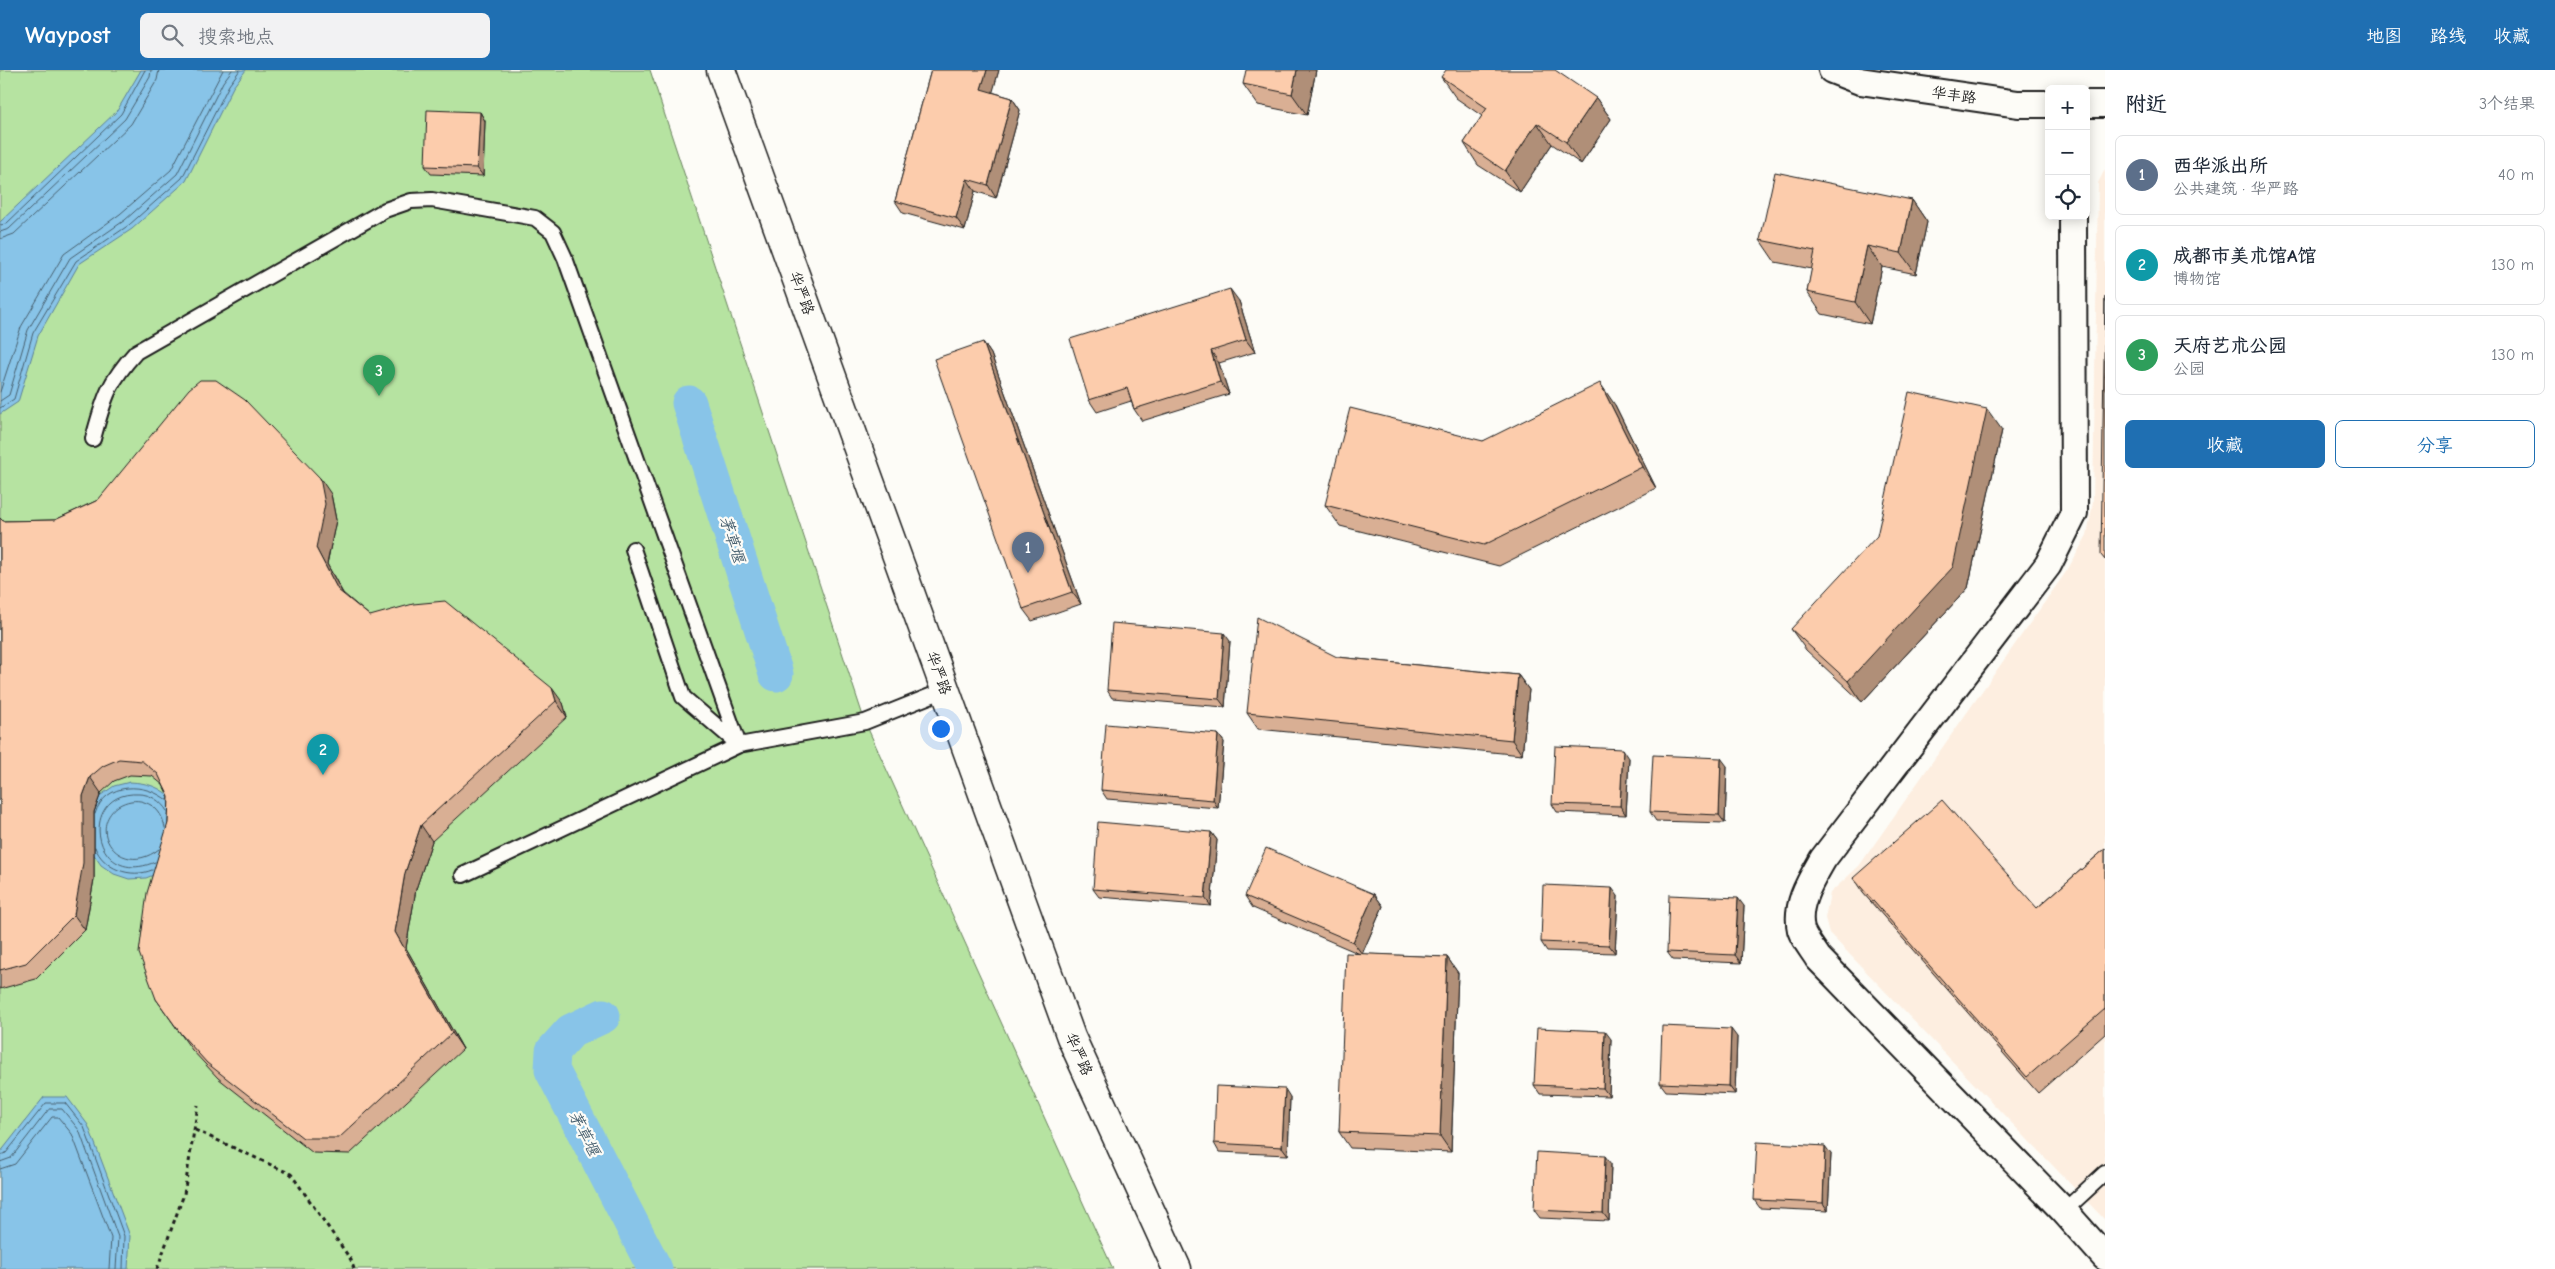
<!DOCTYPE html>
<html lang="zh">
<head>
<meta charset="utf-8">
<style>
	body { margin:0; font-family:"Comic Neue","LXGW WenKai TC",sans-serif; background:#f2f2f3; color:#1f2937 }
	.controls { position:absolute; right:15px; top:15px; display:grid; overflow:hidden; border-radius:8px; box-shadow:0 2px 12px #0003 }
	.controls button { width:45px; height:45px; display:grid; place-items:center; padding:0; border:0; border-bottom:1px solid #e0e1e3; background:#fff; color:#1f2937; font:25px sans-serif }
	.you { position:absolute; left:940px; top:658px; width:18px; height:18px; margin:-12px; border:4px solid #fff; border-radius:50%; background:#1a73e8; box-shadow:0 0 0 8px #1a73e833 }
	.badge { display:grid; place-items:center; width:32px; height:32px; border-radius:50%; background:#1f6fb2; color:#fff; font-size:16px; font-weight:700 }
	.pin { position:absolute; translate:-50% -41px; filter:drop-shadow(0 1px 2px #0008) }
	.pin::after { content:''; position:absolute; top:26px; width:18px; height:15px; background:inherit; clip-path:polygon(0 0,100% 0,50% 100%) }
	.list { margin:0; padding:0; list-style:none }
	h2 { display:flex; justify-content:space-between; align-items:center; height:65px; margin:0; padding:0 20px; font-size:21px }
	h2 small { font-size:16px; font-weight:400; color:#747a83 }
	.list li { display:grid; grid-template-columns:32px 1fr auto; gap:15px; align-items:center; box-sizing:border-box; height:80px; margin:0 10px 10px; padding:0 10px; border:1px solid #e0e1e3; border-radius:8px }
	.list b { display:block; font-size:19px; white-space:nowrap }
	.list p { margin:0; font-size:16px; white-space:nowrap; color:#747a83 }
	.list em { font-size:16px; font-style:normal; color:#747a83 }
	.actions { display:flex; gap:10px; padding:15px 20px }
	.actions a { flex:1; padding:11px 0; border:1px solid #1f6fb2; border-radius:8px; text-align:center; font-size:18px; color:#1f6fb2 }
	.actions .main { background:#1f6fb2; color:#fff }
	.icon { flex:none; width:28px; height:28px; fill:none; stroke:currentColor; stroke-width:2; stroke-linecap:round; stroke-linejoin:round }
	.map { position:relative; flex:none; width:2105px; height:1199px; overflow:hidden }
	header { display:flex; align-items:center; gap:30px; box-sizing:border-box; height:70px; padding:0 25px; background:#1f6fb2; color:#fff }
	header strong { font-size:24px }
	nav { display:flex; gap:28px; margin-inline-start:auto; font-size:18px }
	.search { width:350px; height:45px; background:#f2f2f3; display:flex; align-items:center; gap:12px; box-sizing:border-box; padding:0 18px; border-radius:8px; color:#747a83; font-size:19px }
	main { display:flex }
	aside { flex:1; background:#fff }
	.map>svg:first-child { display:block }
</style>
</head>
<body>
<header>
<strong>Waypost</strong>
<div class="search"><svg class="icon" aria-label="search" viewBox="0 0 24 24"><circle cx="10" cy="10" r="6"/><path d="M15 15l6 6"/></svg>搜索地点</div>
<nav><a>地图</a><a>路线</a><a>收藏</a></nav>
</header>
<main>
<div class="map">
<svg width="2105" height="1199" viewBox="0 0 2105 1199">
	<rect width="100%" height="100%" fill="#fdfcf7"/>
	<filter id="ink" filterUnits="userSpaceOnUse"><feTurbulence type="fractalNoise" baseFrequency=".02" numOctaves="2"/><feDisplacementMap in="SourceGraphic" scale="10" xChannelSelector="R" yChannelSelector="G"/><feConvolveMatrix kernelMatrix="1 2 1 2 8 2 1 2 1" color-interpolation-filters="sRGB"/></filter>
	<g filter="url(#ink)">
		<path fill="#fdeee0" d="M 2105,99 L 2105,1150 L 1829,863 L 1825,848 L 1830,823 L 1859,796 L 2068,499 L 2087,465 L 2093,432 L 2098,113 Z"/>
		<path fill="#b6e3a1" stroke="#69805e" d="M 0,0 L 650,0 L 865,652 L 1113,1199 L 0,1199 Z"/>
		<path fill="#88c4e8" stroke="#5d8196" d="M 141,0 L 246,0 L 233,17 L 186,111 L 132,159 L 79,194 L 38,266 L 18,332 L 0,344 L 0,152 L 117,41 Z
			M 130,712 C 149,713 160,717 174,730 L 161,802 L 146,808 L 129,809 L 114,804 L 101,795 L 92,782 L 92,738 L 101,725 L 114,716 Z
			M 44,1027 L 67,1027 L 88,1055 L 130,1166 L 128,1199 L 0,1199 L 0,1083 Z"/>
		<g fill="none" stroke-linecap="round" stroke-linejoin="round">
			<path stroke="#475f6e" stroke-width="1" d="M 0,155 L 6,154 L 121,44 L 145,0
				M 0,162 L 9,159 L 125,49 L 150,7 L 151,0
				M 0,169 L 14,164 L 131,54 L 157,10 L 159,0
				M 0,322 L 21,257 L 64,184 L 120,144 L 171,100 L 223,0
				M 0,331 L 9,325 L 28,260 L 70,188 L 125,150 L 177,104 L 223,12 L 232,0
				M 0,338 L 14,329 L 33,263 L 76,191 L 129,155 L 182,108 L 229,15 L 240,0
				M 95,744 C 105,711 146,712 168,731
				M 95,777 C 103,799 131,809 152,800
				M 159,779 C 122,809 85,761 118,736 C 126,731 136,729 144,732 C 157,736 163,746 165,758
				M 155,792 C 91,820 77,720 139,724 C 150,724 161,731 167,741
				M 0,1085 L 6,1083 L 46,1033 L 65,1033 L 84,1057 L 124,1166 L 123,1199
				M 0,1092 L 11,1088 L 49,1039 L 62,1039 L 79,1060 L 118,1167 L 116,1199
				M 0,1099 L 15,1094 L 52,1047 L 58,1047 L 72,1064 L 111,1168 L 109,1199"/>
			<path stroke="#88c4e8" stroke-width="35" d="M 689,333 L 776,604
				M 603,946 L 571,961 L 553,981 L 552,1000 L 655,1199"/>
			<defs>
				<path id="lane" d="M 93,369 C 104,329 107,314 136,282 L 385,140 L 411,131 L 432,130 L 535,148 L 553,162 L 565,188 L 739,675 L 683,627 L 633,479
					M 463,805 L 739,675 L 865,652 L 945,620
					M 2064,1141 L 2105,1103"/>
				<path id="street" d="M 1832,0 L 1860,11 L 2018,34 L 2049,34
					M 2086,34 L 2105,34
					M 2073,146 L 2074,443 L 2048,495 L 1823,789 C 1811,810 1795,834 1801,860 C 1804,869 1813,880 1818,888 L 2064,1141 L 2105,1187"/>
				<path id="secondary" d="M 721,0 L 1071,967 L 1177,1199"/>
			</defs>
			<use href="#lane" stroke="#1c1c1c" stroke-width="18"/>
			<use href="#street" stroke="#1c1c1c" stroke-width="30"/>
			<use href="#secondary" stroke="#1c1c1c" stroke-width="31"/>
			<path stroke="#1c1c1c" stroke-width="3" stroke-dasharray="4 4" stroke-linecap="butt" d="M 195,1060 L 291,1104 L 351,1190 L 354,1199
				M 157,1199 L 184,1124 L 198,1035"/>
			<use href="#lane" stroke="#fdfcf7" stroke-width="14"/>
			<use href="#street" stroke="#fdfcf7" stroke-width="26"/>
			<use href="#secondary" stroke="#fdfcf7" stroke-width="28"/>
		</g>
		<path fill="#d9af94" stroke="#1c1c1c" d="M 931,0 L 999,0 L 992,22 L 1012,28 L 1020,40 L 996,128 L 975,121 L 965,160 L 903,143 L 895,131 Z
			M 1316,0 L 1307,45 L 1258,35 L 1243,14 Z
			M 1441,7 L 1596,28 L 1611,49 L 1581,94 L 1552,74 L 1520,122 L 1478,95 L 1464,73 L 1482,46 L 1456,28 Z
			M 480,42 L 485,51 L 483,106 L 431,104 L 425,96 Z
			M 1912,130 L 1927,152 L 1916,204 L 1882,197 L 1870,254 L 1822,244 L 1807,222 L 1812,199 L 1775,192 L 1760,170 Z
			M 1239,231 L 1255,282 L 1219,293 L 1229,324 L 1142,351 L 1134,339 L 1131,331 L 1097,342 L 1089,330 Z
			M 983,272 L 991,284 L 1081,534 L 1032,551 L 1023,539 Z
			M 1615,335 L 1656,418 L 1499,496 L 1340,456 L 1325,435 L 1483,371 Z
			M 2002,360 L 1968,518 L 1862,632 L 1806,580 L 1791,559 Z
			M 331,424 L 336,450 L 327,494 L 343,523 L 370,546 L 563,633 L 567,647 L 432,771 L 416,819 L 406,878 L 463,979 L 350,1084 L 313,1083 L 218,1008 L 192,980 L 156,929 L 168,753 L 169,727 L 163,715 L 152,706 L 130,705 L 114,711 L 101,723 L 94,742 L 94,809 L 85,860 L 36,909 L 0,919 L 0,448 L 3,451 L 55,450 L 98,430 Z
			M 1230,571 L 1225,637 L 1112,628 L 1107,620 Z
			M 1337,587 L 1518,605 L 1529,620 L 1522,685 L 1258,659 L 1247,643 Z
			M 1218,664 L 1224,672 L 1218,738 L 1107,729 L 1101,720 Z
			M 1629,688 L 1626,745 L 1557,742 L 1552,734 Z
			M 1727,696 L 1725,753 L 1656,751 L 1650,742 Z
			M 1211,762 L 1217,770 L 1211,836 L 1099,827 L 1093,819 Z
			M 2105,779 L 2105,964 L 2038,1023 L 1863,823 L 1853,808 L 2037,838 Z
			M 1374,824 L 1383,836 L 1362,884 L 1447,887 L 1458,903 L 1451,1082 L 1350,1078 L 1339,1062 L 1360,884 L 1253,838 L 1245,826 Z
			M 1618,826 L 1615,883 L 1547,881 L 1541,872 Z
			M 1744,836 L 1741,893 L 1673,890 L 1667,882 Z
			M 1737,967 L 1735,1024 L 1666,1021 L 1660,1013 Z
			M 1611,969 L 1609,1026 L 1540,1024 L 1534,1015 Z
			M 1290,1027 L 1288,1085 L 1219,1082 L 1214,1073 Z
			M 1831,1084 L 1828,1141 L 1760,1138 L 1754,1130 Z
			M 1611,1094 L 1609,1151 L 1540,1148 L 1534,1140 Z"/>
		<path fill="#b08f78" stroke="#1c1c1c" d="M 987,0 L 999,0 L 990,32 L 981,19 Z
			M 1297,0 L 1316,0 L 1307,45 L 1292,24 Z
			M 1012,28 L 1020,40 L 996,128 L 988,115 Z
			M 1596,28 L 1611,49 L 1581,94 L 1566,72 Z
			M 480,42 L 485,51 L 483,106 L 477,98 Z
			M 1537,53 L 1552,74 L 1520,122 L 1505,101 Z
			M 967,109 L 975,121 L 965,160 L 956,148 Z
			M 1912,130 L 1927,152 L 1916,204 L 1901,183 Z
			M 1867,176 L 1882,197 L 1870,254 L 1855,232 Z
			M 1230,219 L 1239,231 L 1255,282 L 1246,270 Z
			M 983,272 L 991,284 L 1081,534 L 1072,522 Z
			M 1211,281 L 1219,293 L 1229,324 L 1220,312 Z
			M 1600,313 L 1615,335 L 1656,418 L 1642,397 Z
			M 1987,339 L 2002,360 L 1968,518 L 1862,632 L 1848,611 Z
			M 320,408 L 331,424 L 336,450 L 327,494 L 349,535 L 338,520 L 316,478 Z
			M 1224,563 L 1230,571 L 1225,637 L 1219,629 Z
			M 1518,605 L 1529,620 L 1522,685 L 1512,670 Z
			M 552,618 L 563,633 L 567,647 L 556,631 Z
			M 1218,664 L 1224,672 L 1218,738 L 1213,730 Z
			M 1623,679 L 1629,688 L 1626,745 L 1620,736 Z
			M 1721,688 L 1727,696 L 1725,753 L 1719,745 Z
			M 90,707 L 101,723 L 94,742 L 94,809 L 85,860 L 74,845 L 83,726 Z
			M 421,755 L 432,771 L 416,819 L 406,878 L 463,979 L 452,963 L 395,862 L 405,803 Z
			M 1211,762 L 1217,770 L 1211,836 L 1205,828 Z
			M 1612,818 L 1618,826 L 1615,883 L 1609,875 Z
			M 1374,824 L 1383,836 L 1362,884 L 1353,872 Z
			M 1738,828 L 1744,836 L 1741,893 L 1735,885 Z
			M 1447,887 L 1458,903 L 1451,1082 L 1440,1066 Z
			M 1731,959 L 1737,967 L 1735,1024 L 1729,1016 Z
			M 1605,961 L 1611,969 L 1609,1026 L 1603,1018 Z
			M 1285,1019 L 1290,1027 L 1288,1085 L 1282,1077 Z
			M 1825,1076 L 1831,1084 L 1828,1141 L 1823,1133 Z
			M 1605,1086 L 1611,1094 L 1609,1151 L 1603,1143 Z"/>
		<path fill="#fcccac" stroke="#1c1c1c" d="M 931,0 L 987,0 L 981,19 L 1012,28 L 988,115 L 967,109 L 956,148 L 895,131 Z
			M 1246,0 L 1297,0 L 1292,24 L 1243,14 Z
			M 1446,0 L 1555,0 L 1596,28 L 1566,72 L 1537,53 L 1505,101 L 1464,73 L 1487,38 L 1441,7 Z
			M 427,40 L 480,42 L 477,98 L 425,96 Z
			M 1775,102 L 1912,130 L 1901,183 L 1867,176 L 1855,232 L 1807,222 L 1815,181 L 1760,170 Z
			M 1230,219 L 1246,270 L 1211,281 L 1220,312 L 1134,339 L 1127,318 L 1089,330 L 1070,269 Z
			M 2105,226 L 2105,490 L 2101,485 Z
			M 983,272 L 1072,522 L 1023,539 L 934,289 Z
			M 200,310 L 216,310 L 245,330 L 320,408 L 325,434 L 316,478 L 338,520 L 370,546 L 413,534 L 445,531 L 552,618 L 556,631 L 421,755 L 405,803 L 395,862 L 452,963 L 339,1068 L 303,1068 L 207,993 L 181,964 L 156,929 L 139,883 L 147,823 L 168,753 L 169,727 L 158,704 L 142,691 L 119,689 L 103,696 L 90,707 L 83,726 L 83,793 L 74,845 L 26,893 L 0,900 L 0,448 L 3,451 L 55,450 L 98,430 L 189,319 Z
			M 1600,313 L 1642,397 L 1484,475 L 1325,435 L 1350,338 L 1483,371 Z
			M 1909,322 L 1987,339 L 1953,497 L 1848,611 L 1791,559 L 1877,466 Z
			M 1257,547 L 1337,587 L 1518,605 L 1512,670 L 1247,643 Z
			M 1112,553 L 1224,563 L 1219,629 L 1107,620 Z
			M 1106,654 L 1218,664 L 1213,730 L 1101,720 Z
			M 1555,676 L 1623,679 L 1620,736 L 1552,734 Z
			M 1653,685 L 1721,688 L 1719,745 L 1650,742 Z
			M 1942,730 L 2037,838 L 2105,779 L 2105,939 L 2027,1007 L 1853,808 Z
			M 1098,752 L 1211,762 L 1205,828 L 1093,819 Z
			M 1266,778 L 1374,824 L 1353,872 L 1245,826 Z
			M 1543,815 L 1612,818 L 1609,875 L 1541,872 Z
			M 1669,825 L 1738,828 L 1735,885 L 1667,882 Z
			M 1346,883 L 1447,887 L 1440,1066 L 1339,1062 Z
			M 1662,956 L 1731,959 L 1729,1016 L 1660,1013 Z
			M 1537,958 L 1605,961 L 1603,1018 L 1534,1015 Z
			M 1216,1016 L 1285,1019 L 1282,1077 L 1214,1073 Z
			M 1757,1072 L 1825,1076 L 1823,1133 L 1754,1130 Z
			M 1537,1082 L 1605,1086 L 1603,1143 L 1534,1140 Z"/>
	</g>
	<g text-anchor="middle" stroke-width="4.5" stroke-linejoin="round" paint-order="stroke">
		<g font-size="15" fill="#1c1c1c" stroke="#fdfcf7">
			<text transform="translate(1954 25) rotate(8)" y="5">华丰路</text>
			<text transform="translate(802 223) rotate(70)" y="5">华严路</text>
			<text transform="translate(939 603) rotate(70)" y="5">华严路</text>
			<text transform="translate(1079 984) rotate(66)" y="5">华严路</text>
		</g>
		<g font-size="16" font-style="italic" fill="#475f6e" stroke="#fdfcf7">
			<text transform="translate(733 469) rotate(72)" y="6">茅草堰</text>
			<text transform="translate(585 1063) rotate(63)" y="6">茅草堰</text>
		</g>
	</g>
</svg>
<div class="controls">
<button>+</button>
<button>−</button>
<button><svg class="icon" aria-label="locate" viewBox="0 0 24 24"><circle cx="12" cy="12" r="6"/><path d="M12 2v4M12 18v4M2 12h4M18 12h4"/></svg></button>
</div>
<div class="you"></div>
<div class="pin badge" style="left:1028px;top:503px;background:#5c6f8a">1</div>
<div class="pin badge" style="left:323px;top:705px;background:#0f9aa8">2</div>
<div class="pin badge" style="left:379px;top:326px;background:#2e9e5b">3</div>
</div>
<aside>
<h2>附近<small>3个结果</small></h2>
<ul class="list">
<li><span class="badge" style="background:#5c6f8a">1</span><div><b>西华派出所</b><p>公共建筑 · 华严路</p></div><em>40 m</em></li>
<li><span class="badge" style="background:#0f9aa8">2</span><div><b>成都市美术馆A馆</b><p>博物馆</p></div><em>130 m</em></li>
<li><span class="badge" style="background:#2e9e5b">3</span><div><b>天府艺术公园</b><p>公园</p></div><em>130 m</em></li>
</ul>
<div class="actions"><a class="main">收藏</a><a>分享</a></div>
</aside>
</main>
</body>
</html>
